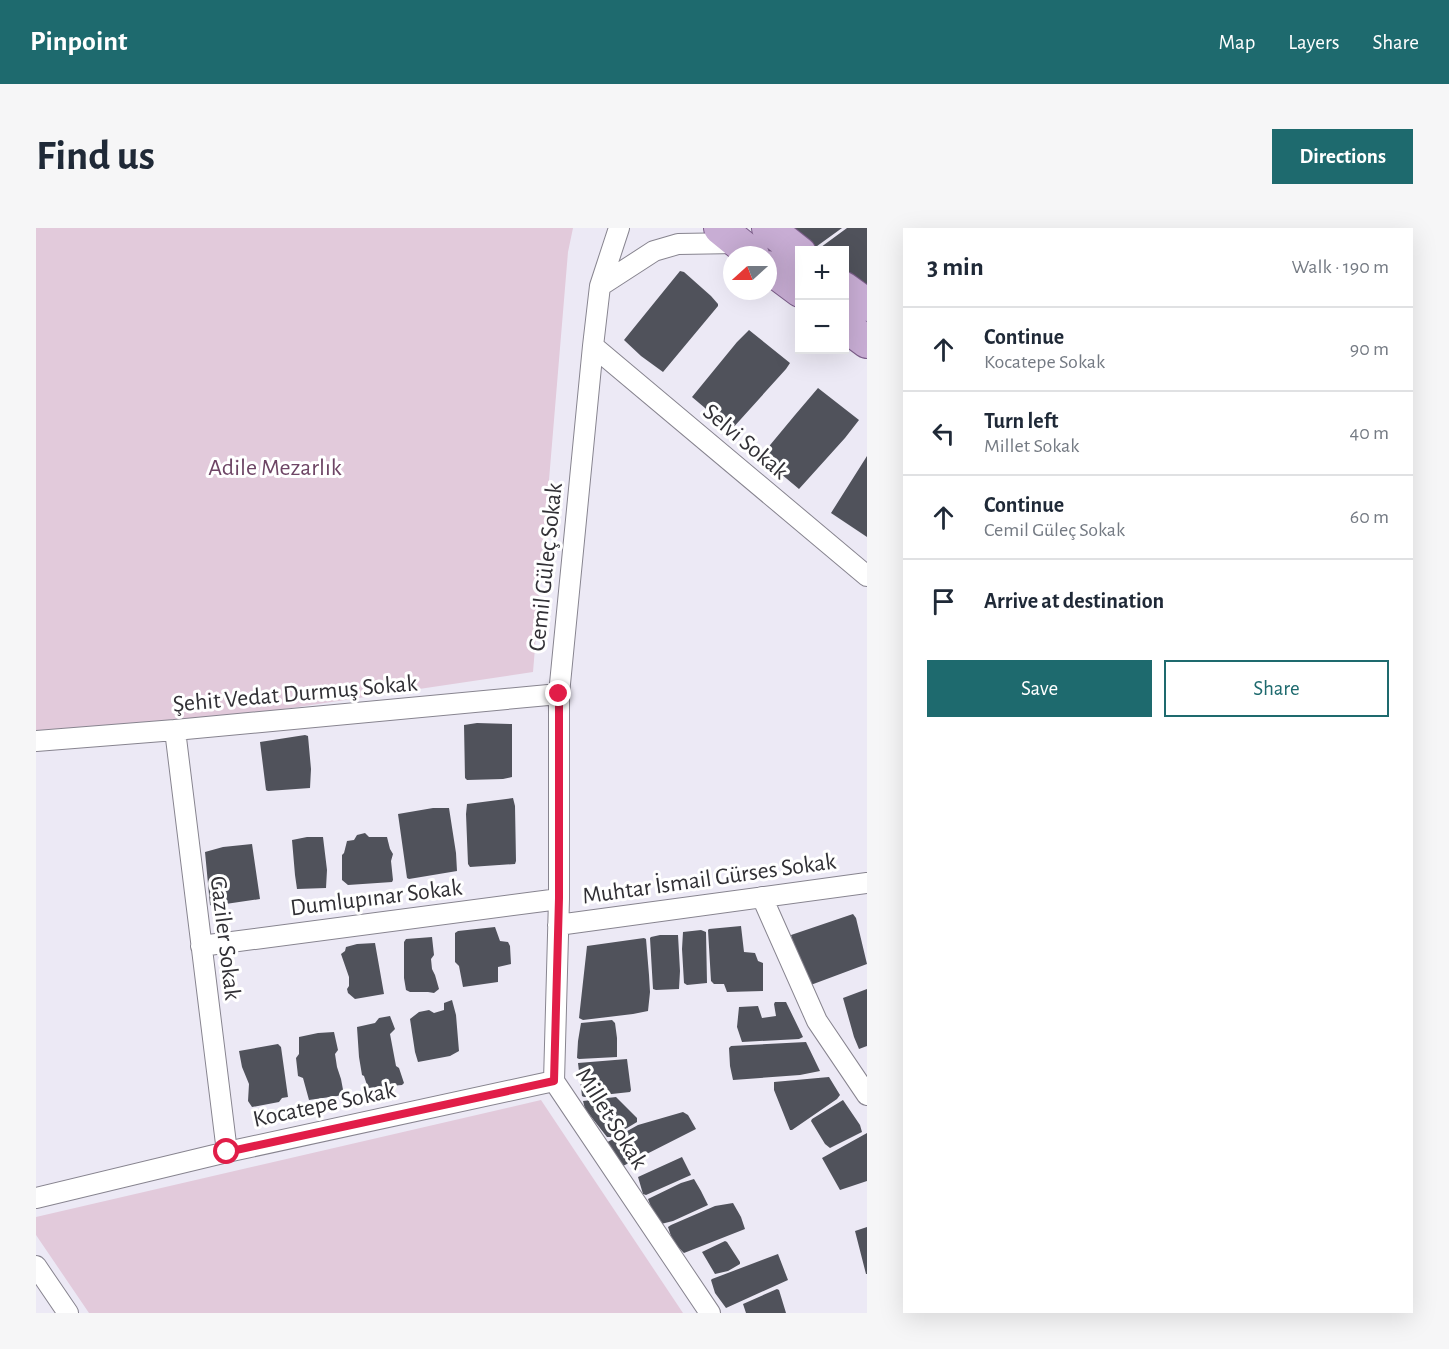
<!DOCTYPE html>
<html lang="en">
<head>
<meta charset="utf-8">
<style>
	body { margin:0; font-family:"Alegreya Sans",sans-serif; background:#f6f6f7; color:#1f2937 }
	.controls { position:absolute; right:18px; top:18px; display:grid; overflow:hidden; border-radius:0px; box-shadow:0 6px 24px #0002 }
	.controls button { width:54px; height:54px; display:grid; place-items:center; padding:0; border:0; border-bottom:2px solid #e0e1e3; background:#fff; color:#1f2937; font:30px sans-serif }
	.compass { position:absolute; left:687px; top:18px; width:54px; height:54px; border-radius:50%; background:#fff; box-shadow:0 6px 24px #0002; rotate:249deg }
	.stop { position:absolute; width:18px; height:18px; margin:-14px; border:4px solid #e11d48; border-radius:50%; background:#fff }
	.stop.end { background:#e11d48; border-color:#fff; box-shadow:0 2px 6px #0008 }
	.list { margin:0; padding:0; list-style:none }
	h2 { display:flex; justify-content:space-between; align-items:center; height:78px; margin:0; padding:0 24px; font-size:26px }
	h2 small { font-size:20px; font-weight:400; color:#747a83 }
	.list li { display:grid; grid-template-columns:39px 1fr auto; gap:18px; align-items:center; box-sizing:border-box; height:84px; padding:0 24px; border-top:2px solid #e0e1e3 }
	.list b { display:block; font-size:22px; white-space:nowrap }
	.list p { margin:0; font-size:20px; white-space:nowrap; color:#747a83 }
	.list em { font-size:20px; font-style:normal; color:#747a83 }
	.actions { display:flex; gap:12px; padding:18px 24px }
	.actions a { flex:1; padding:14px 0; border:2px solid #1e6a6e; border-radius:0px; text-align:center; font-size:21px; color:#1e6a6e }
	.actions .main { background:#1e6a6e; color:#fff }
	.icon { flex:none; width:33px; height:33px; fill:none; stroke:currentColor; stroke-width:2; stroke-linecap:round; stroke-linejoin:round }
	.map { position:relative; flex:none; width:831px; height:1085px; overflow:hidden; border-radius:0px }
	header { display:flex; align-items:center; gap:36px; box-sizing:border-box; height:84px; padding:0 30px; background:#1e6a6e; color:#fff }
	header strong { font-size:28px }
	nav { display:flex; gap:33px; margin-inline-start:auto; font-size:21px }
	.intro { display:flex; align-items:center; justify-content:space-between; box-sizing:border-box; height:144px; padding:0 36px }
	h1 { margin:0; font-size:42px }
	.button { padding:15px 27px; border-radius:0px; background:#1e6a6e; color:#fff; font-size:21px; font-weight:700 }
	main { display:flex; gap:36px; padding:0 36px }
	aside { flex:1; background:#fff; border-radius:0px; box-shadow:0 6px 24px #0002 }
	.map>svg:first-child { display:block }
</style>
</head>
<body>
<header>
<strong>Pinpoint</strong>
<nav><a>Map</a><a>Layers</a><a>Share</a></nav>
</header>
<div class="intro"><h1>Find us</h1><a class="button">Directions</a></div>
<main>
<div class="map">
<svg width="831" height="1085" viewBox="0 0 831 1085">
	<rect width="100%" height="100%" fill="#ece9f5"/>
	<path fill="#e2cadb" d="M 0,0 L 537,0 L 532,24 L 497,444 L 120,500 L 0,504 Z
		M 505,872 L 647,1085 L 53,1085 L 0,1007 L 0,989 Z"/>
	<path fill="#50525b" d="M 756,0 L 806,0 L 777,21 Z
		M 811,0 L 831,0 L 831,65 L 808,44 L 808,22 L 781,22 Z
		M 644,43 L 648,44 L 675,68 L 682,76 L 682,78 L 627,144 L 605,128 L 588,112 Z
		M 713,102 L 754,135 L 750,141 L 695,202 L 656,169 L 701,114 Z
		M 782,160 L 823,192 L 809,210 L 763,261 L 726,230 L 725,228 L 759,187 Z
		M 831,228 L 831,309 L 795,285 Z
		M 441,495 L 476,496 L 476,549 L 467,551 L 431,552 L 429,550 L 428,497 Z
		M 269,507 L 272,508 L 275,541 L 274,560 L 232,563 L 230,562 L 224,514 Z
		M 477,570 L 479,578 L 480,633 L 479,636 L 434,639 L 432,636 L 430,586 L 431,576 Z
		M 397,580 L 413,580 L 420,625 L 421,643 L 373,651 L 371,650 L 362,586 Z
		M 329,605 L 333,609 L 351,609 L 354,621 L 357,626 L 355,633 L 357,652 L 356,654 L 312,657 L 306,652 L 306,627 L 308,625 L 311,613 L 318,612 L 321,607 Z
		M 271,609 L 287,609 L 291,642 L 290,660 L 261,661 L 259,647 L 256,612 Z
		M 216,616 L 224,671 L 176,678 L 174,677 L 169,624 L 187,619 Z
		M 817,686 L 820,690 L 831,736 L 772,758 L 763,735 L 755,707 Z
		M 705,698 L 708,724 L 719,725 L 722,733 L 727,735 L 727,763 L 691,764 L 688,756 L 678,756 L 675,753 L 672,702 L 673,701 Z
		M 459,699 L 464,713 L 472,714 L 474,718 L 475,736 L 462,739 L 462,754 L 427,759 L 423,738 L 419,734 L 419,705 L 422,703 Z
		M 665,702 L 670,704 L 671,755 L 651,757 L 648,755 L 646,721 L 647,704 Z
		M 624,707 L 642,707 L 644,743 L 643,761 L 620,762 L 617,761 L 614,710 L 615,709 Z
		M 396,709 L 398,727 L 395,731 L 396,741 L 399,747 L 403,761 L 398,765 L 392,764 L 374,764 L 370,762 L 368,750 L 368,714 L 370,711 Z
		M 608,710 L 610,711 L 613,747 L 614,764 L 612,783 L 597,786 L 547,792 L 543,790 L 551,718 Z
		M 339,715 L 348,766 L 319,771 L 312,765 L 311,761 L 313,758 L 313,749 L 305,726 L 309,723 L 310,719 L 321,716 Z
		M 831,761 L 831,818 L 823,821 L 818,809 L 807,770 Z
		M 416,772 L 420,787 L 423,823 L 414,828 L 382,834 L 379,824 L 374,791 L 383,784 L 393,782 L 398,785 L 408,782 L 408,775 Z
		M 739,774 L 750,774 L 767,809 L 763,811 L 706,814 L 701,799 L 703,779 L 722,778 L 726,790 L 740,788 L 738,776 Z
		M 354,788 L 359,801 L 354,806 L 360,838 L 363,840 L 368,855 L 366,857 L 332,860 L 328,848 L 326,847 L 323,829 L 321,799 L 339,795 L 343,790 Z
		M 576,792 L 579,795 L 581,810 L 581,829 L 543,831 L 541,830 L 542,813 L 545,795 Z
		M 298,804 L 302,822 L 299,826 L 301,839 L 305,851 L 308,867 L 273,872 L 267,850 L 262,848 L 260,830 L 263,826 L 263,809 L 282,805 Z
		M 770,814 L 784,843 L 764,847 L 697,852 L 694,838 L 693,820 L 695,818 Z
		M 242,816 L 245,819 L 252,869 L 246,870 L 243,874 L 216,879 L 212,873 L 213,856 L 206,839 L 203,823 Z
		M 591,831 L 595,862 L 594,864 L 548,869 L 546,868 L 542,835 Z
		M 793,849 L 804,867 L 801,871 L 756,902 L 754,902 L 738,862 L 738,854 Z
		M 580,869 L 601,890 L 601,894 L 576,909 L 571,909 L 549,881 L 547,873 Z
		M 807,872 L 824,897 L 826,904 L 794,920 L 789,916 L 775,893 L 776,891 Z
		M 647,884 L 652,887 L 660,901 L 585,939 L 568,916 L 602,897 Z
		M 831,905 L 831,953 L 804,962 L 786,930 Z
		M 646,929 L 655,947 L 610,967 L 607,966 L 602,949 Z
		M 658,951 L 665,963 L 672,977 L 637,993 L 625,996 L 615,979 L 612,971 L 645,955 Z
		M 697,975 L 705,989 L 709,1001 L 648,1025 L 637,1014 L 632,999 L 635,997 L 679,978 Z
		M 831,999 L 831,1046 L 830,1046 L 819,1003 Z
		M 689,1013 L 691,1014 L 704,1034 L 704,1036 L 692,1043 L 679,1046 L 666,1024 Z
		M 742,1026 L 752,1052 L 690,1080 L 679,1065 L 675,1052 L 676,1051 Z
		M 741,1061 L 743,1062 L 750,1085 L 710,1085 L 707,1076 Z"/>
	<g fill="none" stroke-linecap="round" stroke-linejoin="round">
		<defs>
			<path id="street" d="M 583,0 L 564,58 L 557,118 L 523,466 L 523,671 L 518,853 L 674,1085
				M 564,58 L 618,23 L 642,16 L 701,15
				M 557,118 L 831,348
				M 139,502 L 191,924
				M 0,513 L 139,502 L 523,466
				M 726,669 L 781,793 L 831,867
				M 522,697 L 831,655
				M 165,718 L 523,671
				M 0,970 L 191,924 L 518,853
				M 0,1038 L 32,1085"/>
			<path id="primary" d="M 684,0 L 717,27
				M 732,0 L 764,25
				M 732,39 L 764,63
				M 808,60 L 831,77
				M 808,97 L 831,114"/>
		</defs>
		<use href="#street" stroke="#87848f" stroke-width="22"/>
		<use href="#primary" stroke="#7c5e8a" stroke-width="34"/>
		<use href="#street" stroke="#fff" stroke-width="20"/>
		<use href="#primary" stroke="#c8add4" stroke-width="32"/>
	</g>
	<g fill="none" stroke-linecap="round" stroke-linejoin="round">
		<path stroke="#e11d48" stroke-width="8" d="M 191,924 L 518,853 L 523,670 L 523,466"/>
	</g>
	<g text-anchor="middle" stroke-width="6" stroke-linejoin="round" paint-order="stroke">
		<g font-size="24" fill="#313035" stroke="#fff">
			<text transform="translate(710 213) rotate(40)" y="8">Selvi Sokak</text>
			<text transform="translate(509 339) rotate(-84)" y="8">Cemil Güleç Sokak</text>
			<text transform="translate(259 465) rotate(-5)" y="8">Şehit Vedat Durmuş Sokak</text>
			<text transform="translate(673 650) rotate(-8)" y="8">Muhtar İsmail Gürses Sokak</text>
			<text transform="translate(340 669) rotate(-7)" y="8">Dumlupınar Sokak</text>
			<text transform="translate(190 710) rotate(83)" y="8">Gaziler Sokak</text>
			<text transform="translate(288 876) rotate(-12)" y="8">Kocatepe Sokak</text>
			<text transform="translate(576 890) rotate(58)" y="8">Millet Sokak</text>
		</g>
		<g font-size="24" fill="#6e4565" stroke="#fff">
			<text x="239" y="247">Adile Mezarlık</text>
		</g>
	</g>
</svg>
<div class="controls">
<button>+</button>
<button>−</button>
</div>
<svg class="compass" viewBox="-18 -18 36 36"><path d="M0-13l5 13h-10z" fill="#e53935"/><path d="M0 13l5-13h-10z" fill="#747a83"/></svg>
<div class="stop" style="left:191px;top:924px"></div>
<div class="stop end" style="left:523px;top:466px"></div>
</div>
<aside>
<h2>3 min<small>Walk · 190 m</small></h2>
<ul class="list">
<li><svg class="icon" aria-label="ahead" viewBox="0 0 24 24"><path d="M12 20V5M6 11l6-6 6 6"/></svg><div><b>Continue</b><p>Kocatepe Sokak</p></div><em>90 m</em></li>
<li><svg class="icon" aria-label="left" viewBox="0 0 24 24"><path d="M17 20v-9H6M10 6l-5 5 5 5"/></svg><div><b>Turn left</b><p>Millet Sokak</p></div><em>40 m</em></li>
<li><svg class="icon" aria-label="ahead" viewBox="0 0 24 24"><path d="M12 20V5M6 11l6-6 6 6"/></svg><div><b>Continue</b><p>Cemil Güleç Sokak</p></div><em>60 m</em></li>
<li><svg class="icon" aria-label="arrive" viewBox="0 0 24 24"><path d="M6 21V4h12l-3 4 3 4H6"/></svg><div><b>Arrive at destination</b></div></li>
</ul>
<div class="actions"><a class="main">Save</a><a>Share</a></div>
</aside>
</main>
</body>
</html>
